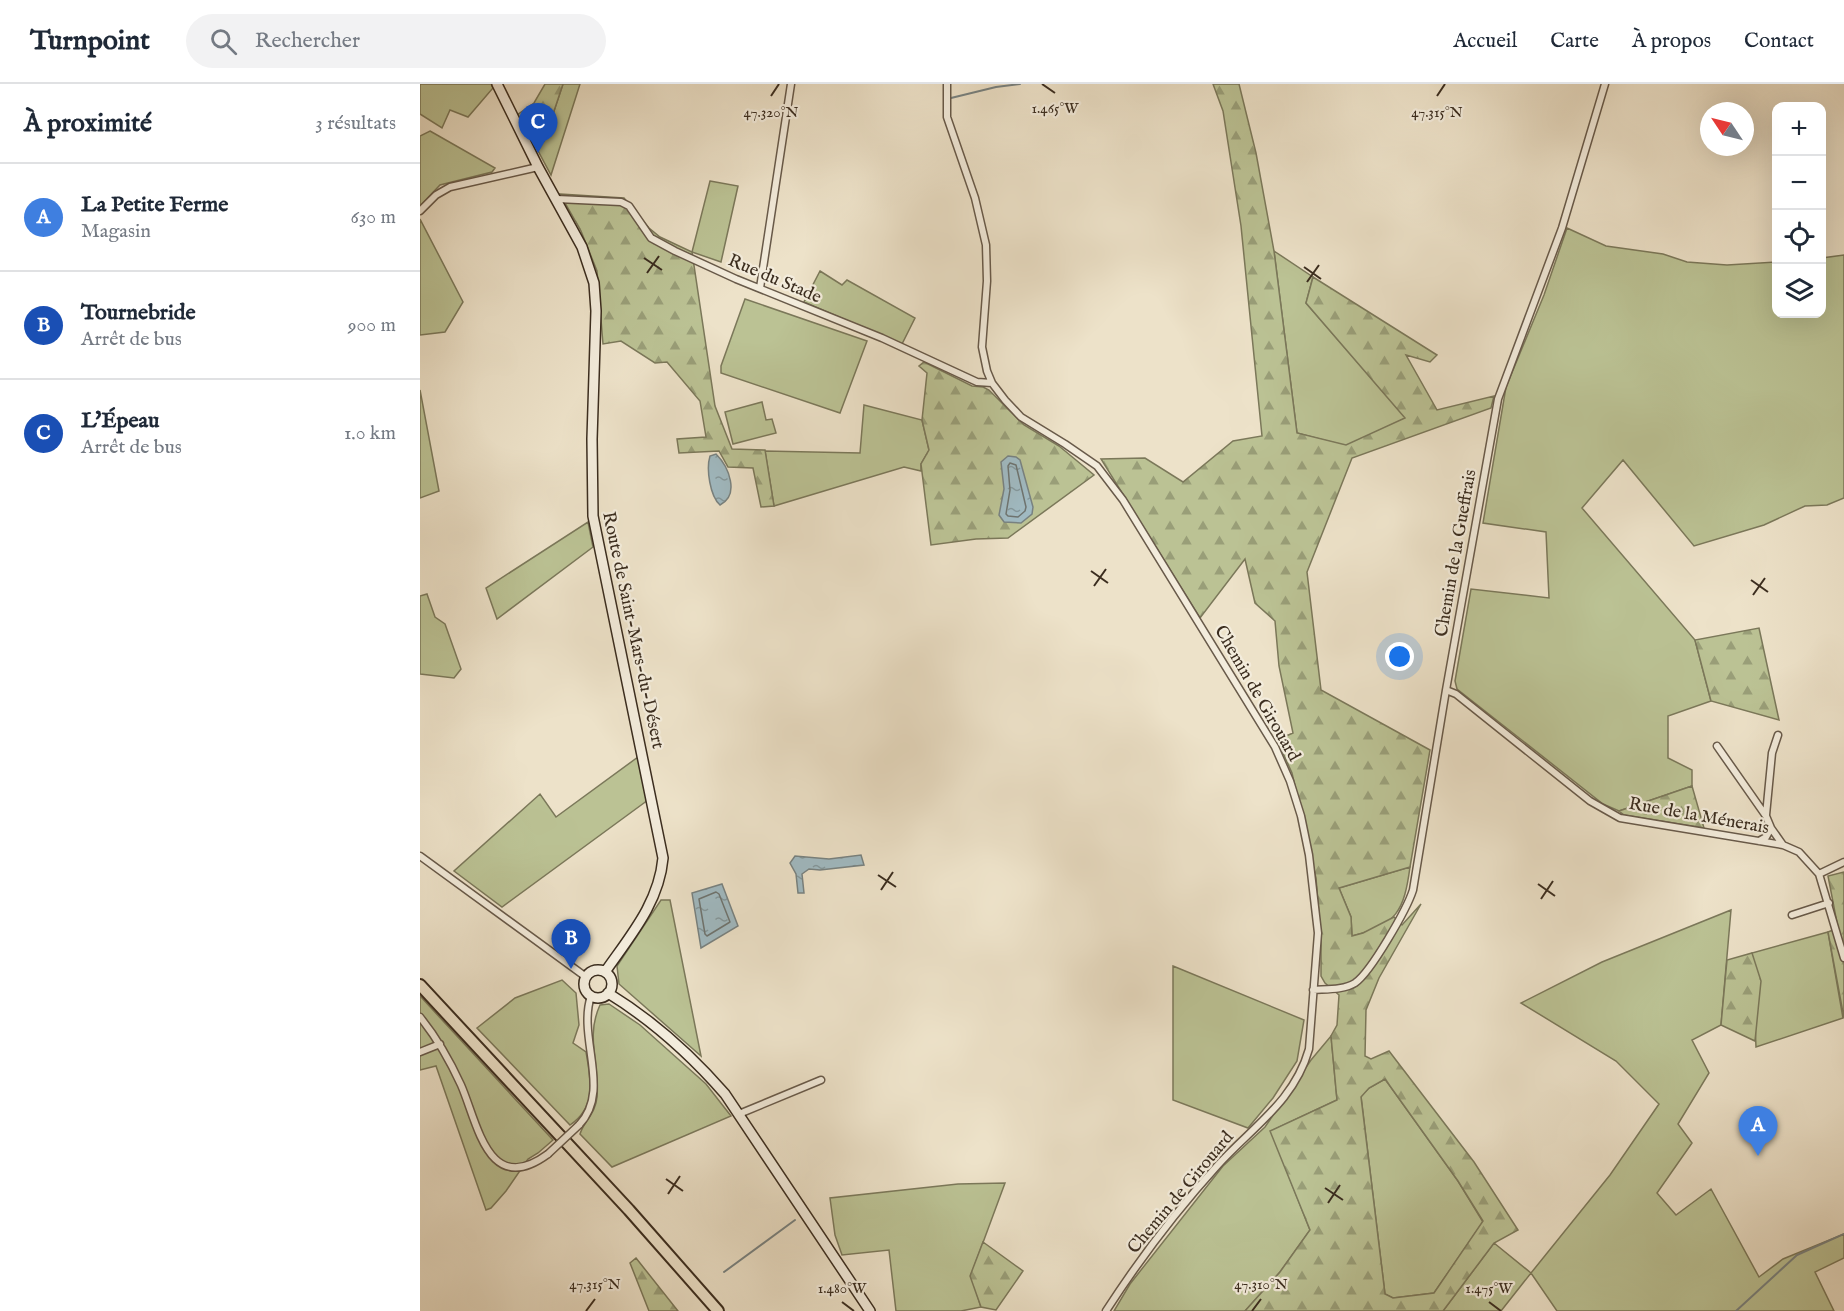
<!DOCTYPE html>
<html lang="fr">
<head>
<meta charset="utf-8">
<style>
	body { margin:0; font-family:"IM FELL English",serif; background:#f2f2f3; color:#1f2937 }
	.controls { position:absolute; right:18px; top:18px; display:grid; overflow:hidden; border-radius:12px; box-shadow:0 6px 24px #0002 }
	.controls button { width:54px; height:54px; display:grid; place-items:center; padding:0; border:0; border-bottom:2px solid #e0e1e3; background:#fff; color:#1f2937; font:30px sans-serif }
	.compass { position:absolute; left:1280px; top:18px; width:54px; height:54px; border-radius:50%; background:#fff; box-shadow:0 6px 24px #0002; rotate:305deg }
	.you { position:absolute; left:980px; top:573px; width:21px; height:21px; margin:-15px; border:4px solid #fff; border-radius:50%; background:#1a73e8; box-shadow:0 0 0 9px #1a73e833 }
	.badge { display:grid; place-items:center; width:39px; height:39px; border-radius:50%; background:#b45309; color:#fff; font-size:20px; font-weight:700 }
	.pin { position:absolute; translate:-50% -50px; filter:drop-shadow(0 2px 3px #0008) }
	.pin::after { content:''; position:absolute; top:32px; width:21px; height:18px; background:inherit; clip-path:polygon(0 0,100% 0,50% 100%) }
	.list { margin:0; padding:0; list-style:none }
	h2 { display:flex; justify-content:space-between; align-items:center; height:78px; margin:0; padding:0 24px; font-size:26px }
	h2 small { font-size:20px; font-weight:400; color:#747a83 }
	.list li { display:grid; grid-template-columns:39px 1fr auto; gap:18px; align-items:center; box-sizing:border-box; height:108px; padding:0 24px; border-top:2px solid #e0e1e3 }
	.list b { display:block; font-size:22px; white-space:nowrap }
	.list p { margin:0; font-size:20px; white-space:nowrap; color:#747a83 }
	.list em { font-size:20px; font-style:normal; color:#747a83 }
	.icon { flex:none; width:33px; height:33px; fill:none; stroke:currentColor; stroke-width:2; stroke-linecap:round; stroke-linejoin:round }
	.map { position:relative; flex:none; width:1424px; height:1227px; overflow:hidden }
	header { display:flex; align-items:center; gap:36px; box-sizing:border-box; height:84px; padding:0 30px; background:#fff; border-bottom:2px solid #e0e1e3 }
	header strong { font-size:28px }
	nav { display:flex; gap:33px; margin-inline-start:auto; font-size:21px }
	.search { width:420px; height:54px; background:#f2f2f3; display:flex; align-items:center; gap:15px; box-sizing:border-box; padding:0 21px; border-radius:33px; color:#747a83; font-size:22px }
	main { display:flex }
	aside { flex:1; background:#fff }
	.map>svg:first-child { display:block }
</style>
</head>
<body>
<header>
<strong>Turnpoint</strong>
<div class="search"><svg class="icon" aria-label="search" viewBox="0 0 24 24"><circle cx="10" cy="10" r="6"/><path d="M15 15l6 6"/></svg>Rechercher</div>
<nav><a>Accueil</a><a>Carte</a><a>À propos</a><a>Contact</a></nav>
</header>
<main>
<aside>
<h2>À proximité<small>3 résultats</small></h2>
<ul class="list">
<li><span class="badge" style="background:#3f7fe0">A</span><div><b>La Petite Ferme</b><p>Magasin</p></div><em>630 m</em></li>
<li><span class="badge" style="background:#1a4fb4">B</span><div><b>Tournebride</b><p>Arrêt de bus</p></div><em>900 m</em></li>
<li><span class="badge" style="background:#1a4fb4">C</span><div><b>L'Épeau</b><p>Arrêt de bus</p></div><em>1.0 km</em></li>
</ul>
</aside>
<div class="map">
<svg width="1424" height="1227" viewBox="0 0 1424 1227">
	<defs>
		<pattern id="forest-firs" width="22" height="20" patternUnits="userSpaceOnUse" patternTransform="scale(1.5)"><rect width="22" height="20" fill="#bbc294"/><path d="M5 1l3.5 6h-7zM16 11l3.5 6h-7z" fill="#999e78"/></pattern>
		<pattern id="water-ripples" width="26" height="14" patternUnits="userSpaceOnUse" patternTransform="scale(1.5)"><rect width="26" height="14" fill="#a0bac2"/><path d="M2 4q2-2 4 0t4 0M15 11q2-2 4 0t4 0" fill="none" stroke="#84989d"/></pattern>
	</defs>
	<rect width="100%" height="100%" fill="#ede2c9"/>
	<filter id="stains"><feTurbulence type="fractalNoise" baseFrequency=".00333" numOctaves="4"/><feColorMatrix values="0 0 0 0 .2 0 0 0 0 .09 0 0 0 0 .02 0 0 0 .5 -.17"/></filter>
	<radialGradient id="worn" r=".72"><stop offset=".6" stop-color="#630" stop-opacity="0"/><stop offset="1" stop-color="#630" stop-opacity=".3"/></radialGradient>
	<path fill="#bbc294" stroke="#7b785a" stroke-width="1.5" d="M 0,0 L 71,0 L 73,4 L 48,33 L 30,26 L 22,44 L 0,30 Z
		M 143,0 L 160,0 L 131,91 L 116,63 L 124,57 Z
		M 10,47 L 75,84 L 72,88 L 20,101 L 0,122 L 0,52 Z
		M 290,97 L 318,102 L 301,178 L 272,168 Z
		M 0,135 L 43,218 L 25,248 L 0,251 Z
		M 1147,144 L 1186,162 L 1243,170 L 1267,178 L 1307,181 L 1356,178 L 1356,230 L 1402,230 L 1402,174 L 1424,171 L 1424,414 L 1407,421 L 1385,422 L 1344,441 L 1274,462 L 1203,376 L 1162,424 L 1275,556 L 1291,617 L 1248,632 L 1248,674 L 1272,686 L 1272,702 L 1199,727 L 1183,720 L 1037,605 L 1035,597 L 1051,505 L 1129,514 L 1126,448 L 1063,439 L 1086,303 L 1124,211 Z
		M 854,167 L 893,193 L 886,219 L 986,334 L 926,362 L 877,349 Z
		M 400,187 L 422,201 L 427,196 L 495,234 L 482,260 L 384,218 Z
		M 325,215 L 447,257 L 420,329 L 301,289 L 301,282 Z
		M 0,306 L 19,407 L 0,414 Z
		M 342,318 L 346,336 L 352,335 L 356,349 L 313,360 L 305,328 Z
		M 444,321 L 502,336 L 509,366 L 501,380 L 501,387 L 484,383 L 354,422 L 345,367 L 440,369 Z
		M 168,438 L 173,463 L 77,535 L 66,504 Z
		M 7,510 L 15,533 L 25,540 L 41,585 L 34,594 L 0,590 L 0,512 Z
		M 218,673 L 228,716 L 82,823 L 34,787 L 120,710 L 136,733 Z
		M 990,783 C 984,827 977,841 932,852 L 931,833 L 919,804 Z
		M 241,816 L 250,816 L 281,972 L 199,900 L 197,882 Z
		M 1311,826 L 1301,941 L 1272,956 L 1289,989 L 1258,1040 L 1272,1059 L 1237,1109 L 1256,1131 L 1291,1105 L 1339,1193 L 1363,1175 L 1424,1150 L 1424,1174 L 1395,1188 L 1414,1227 L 1137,1227 L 1111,1189 L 1081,1227 L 1023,1227 L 1074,1159 L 1111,1189 L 1190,1091 L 1239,1020 L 1196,977 L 1101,919 L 1182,878 Z
		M 1408,848 L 1423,934 L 1336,963 L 1332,869 Z
		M 753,882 L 884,936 L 877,977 L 853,1014 L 828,1044 L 753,1016 Z
		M 142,896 L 156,909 L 159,941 L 153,959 L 166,968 C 171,996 177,1023 150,1041 L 57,944 L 95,914 Z
		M 0,912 L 133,1056 L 118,1069 L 108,1075 L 86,1107 L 71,1124 L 66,1126 L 16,982 L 0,986 Z
		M 189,920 L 220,941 L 286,1000 L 311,1032 L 192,1083 L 160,1050 C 164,1037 176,1029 177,1013 C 180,981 165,953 180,921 Z
		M 911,952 L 917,1016 L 851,1047 L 890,1146 L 860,1188 L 825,1227 L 694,1227 L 710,1200 L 803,1082 L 845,1043 L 891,976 Z
		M 965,995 L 1038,1097 L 1063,1138 L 1014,1209 L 973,1214 L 965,1210 L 941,1012 L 949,1004 Z
		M 585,1099 L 551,1191 L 561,1223 L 541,1227 L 476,1227 L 469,1166 L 422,1171 L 415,1151 L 410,1114 L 538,1100 Z"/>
	<path fill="url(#forest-firs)" stroke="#7b785a" stroke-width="1.5" fill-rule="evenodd" d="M 125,0 L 143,0 L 124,57 L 115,63 L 97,31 L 114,19 Z
		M 793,0 L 819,0 L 836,69 L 854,167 L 877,349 L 926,361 L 985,334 L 886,219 L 893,193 L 1017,271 L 1010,278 L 986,271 L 1017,326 L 1074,312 L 1071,324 L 932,374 L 887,488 L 901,606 L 1010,666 L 990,783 L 919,804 L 931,833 L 932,852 L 943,849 L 974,833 L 982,841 L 1001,820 L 959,894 L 946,926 L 945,972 L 951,975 L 969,967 L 1054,1078 L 1098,1146 L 1074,1159 L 1023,1227 L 825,1227 L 860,1188 L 890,1146 L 850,1047 L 917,1016 L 911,952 L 917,941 L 919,911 L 905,899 L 901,892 L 901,854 L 896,794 L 872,689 L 857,656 L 873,649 L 859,582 L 855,537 L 835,519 L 825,475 L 780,534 L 681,375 L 725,374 L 763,398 L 813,357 L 842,352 L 821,142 L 803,27 ZM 965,995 L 1038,1097 L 1063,1137 L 1014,1209 L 973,1214 L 965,1210 L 941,1013 L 949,1004 Z
		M 140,110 L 204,114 L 229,144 L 240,153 L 272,168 L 295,322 L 312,365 L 345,366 L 354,422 L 341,423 L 333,384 L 308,383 L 299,367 L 259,369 L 257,355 L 286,353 L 280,317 L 247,278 L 235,279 L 201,257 L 183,260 L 177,187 L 161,147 Z
		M 504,278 L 552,302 L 563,303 L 569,306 L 604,341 L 639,362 L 674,391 L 588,454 L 556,455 L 511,461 L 501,380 L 509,366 L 502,336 L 507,289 L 499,282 Z
		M 1339,544 L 1359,636 L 1291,617 L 1275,556 Z
		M 1272,702 L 1284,744 L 1204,731 L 1199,727 Z
		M 1424,788 L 1424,934 L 1408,848 L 1418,844 L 1408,792 Z
		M 1332,869 L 1341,897 L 1335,957 L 1301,941 L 1307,876 Z
		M 563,1158 L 603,1187 L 576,1226 L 561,1223 L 550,1192 Z
		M 216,1174 L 258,1227 L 229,1227 L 210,1179 Z"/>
	<path fill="url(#water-ripples)" stroke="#788281" stroke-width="1.5" d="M 296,370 C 309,383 320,411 300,421 C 290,412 286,385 290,372 Z
		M 588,372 L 596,373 L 600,376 L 613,423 L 612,430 L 601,439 L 584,438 L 579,431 L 584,405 L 581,378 Z
		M 441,771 L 444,781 L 400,786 L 389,785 L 382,790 L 384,809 L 378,809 L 376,790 L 370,779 L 375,772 L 409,775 Z
		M 302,800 L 318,842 L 281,864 L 272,809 Z"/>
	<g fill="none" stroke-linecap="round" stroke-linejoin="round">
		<path stroke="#6e7470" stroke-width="1.5" d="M 590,379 L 596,381 L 606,423 L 605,427 L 598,433 L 588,432 L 586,430 L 590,406 L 588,382 Z
			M 296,808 L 299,810 L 310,838 L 287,852 L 285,850 L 279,815 Z"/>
		<path stroke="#788281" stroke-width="2" d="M 531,14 L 576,3 L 600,0
			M 304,1188 L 375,1136
			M 1316,1227 L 1377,1171 L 1424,1150"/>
		<defs>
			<path id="minor" d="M 527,0 L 527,33 L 555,114 L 566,161 L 567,197 L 562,263 L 567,287 L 572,299 L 585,316 L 601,333 L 645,360 L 677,382 L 703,416 L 855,663 L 870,697 L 881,732 L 889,771 L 898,849 L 889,965 C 874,1018 832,1043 797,1082 C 756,1127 719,1176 686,1227
				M 137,115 L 201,118 L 209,122 L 231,154 L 255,167 L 316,195 L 462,254 L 557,298 L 572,299
				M 0,127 L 16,111 L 30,103 L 118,83
				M 340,204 L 371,0
				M 1026,606 L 1036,610 L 1170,717 L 1200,734 L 1363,761 L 1379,768 L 1399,790 L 1424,874
				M 1297,662 L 1346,732 L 1351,744 L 1363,761
				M 1346,731 L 1352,669 L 1358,651
				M 1339,757 L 1346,753 L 1351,744
				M 0,772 L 166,893
				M 1399,790 L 1424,778
				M 1372,831 L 1409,819
				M 893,906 C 906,905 924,906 935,899 C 951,888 987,825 993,806 L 1026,606 L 1078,315 L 1142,144 L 1185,0
				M 0,933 C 17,954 30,977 41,1001 C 58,1040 68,1114 128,1070
				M 0,968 L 20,960
				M 319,1030 L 401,996
				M 159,1041 C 192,1006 157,954 171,912"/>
			<path id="secondary" d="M 77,0 L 118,83 L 162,163 L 174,199 L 176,227 L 172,355 L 173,432 L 243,774 C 239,819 210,852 185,888
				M164 900a14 14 0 1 1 28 0a14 14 0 1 1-28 0Z
				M 188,909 C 232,936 271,971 305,1010 L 450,1227"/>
			<path id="primary" d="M 0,901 L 209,1126 L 298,1227"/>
		</defs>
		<use href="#minor" stroke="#685a4a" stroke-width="9"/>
		<use href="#secondary" stroke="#3b2d1f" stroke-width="12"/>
		<use href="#primary" stroke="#3b2d1f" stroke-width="14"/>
		<use href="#minor" stroke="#f3ecdc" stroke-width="6"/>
		<use href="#secondary" stroke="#f3ecdc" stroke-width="9"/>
		<use href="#primary" stroke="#ede2c9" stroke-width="10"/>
		<defs>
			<path id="minor-bridge" d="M 128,1070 L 159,1041"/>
		</defs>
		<use href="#minor-bridge" stroke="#685a4a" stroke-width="9" stroke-linecap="butt"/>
		<use href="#minor-bridge" stroke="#f3ecdc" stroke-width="6"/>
	</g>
	<path fill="none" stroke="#3b2d1f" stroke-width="2" d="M 622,0 L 635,9M 351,12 L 359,0M 1017,12 L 1025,0M 224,174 L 242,186M 884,183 L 901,195M 227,189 L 239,172M 887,198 L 899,181M 671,487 L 688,499M 1331,496 L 1348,508M 674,502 L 686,485M 1333,511 L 1345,494M 458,791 L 476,803M 1118,800 L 1135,812M 461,806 L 473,788M 1121,815 L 1133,797M 246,1095 L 263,1107M 905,1104 L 923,1116M 248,1110 L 260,1092M 908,1119 L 920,1101M 422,1218 L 434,1227M 1069,1218 L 1081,1227M 166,1227 L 175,1215M 832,1227 L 841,1215"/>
	<g text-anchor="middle" stroke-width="4.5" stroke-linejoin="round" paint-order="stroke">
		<g font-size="18" fill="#3b2d1f" stroke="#f3ecdc">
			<text transform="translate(355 194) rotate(23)" y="6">Rue du Stade</text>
			<text transform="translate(1035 469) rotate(-80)" y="6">Chemin de la Gueffrais</text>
			<text transform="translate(214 546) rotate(78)" y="6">Route de Saint-Mars-du-Désert</text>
			<text transform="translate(838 609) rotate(60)" y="6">Chemin de Girouard</text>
			<text transform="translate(1279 731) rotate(10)" y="6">Rue de la Ménerais</text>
			<text transform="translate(760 1108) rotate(-50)" y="6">Chemin de Girouard</text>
		</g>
	</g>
	<g font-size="15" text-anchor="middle" fill="#3b2d1f" stroke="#f3ecdc" stroke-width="4.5" stroke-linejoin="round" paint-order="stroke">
		<text x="635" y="29">1.465°W</text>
		<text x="351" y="33">47.320°N</text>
		<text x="1017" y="33">47.315°N</text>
		<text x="175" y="1205">47.315°N</text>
		<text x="841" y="1205">47.310°N</text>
		<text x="422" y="1209">1.480°W</text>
		<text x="1069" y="1209">1.475°W</text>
	</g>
	<rect width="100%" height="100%" filter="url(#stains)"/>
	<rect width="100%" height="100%" fill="url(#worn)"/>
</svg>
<div class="controls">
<button>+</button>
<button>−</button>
<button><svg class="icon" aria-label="locate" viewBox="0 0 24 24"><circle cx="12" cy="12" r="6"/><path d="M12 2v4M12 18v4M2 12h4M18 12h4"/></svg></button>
<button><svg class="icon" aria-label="layers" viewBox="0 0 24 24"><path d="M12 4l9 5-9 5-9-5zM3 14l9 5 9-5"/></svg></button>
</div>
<svg class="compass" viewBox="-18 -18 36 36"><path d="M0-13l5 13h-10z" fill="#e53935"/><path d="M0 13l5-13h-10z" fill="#747a83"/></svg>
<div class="you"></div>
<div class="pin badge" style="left:1338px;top:1072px;background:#3f7fe0">A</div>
<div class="pin badge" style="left:151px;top:885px;background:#1a4fb4">B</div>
<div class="pin badge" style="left:118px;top:69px;background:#1a4fb4">C</div>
</div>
</main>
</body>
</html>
